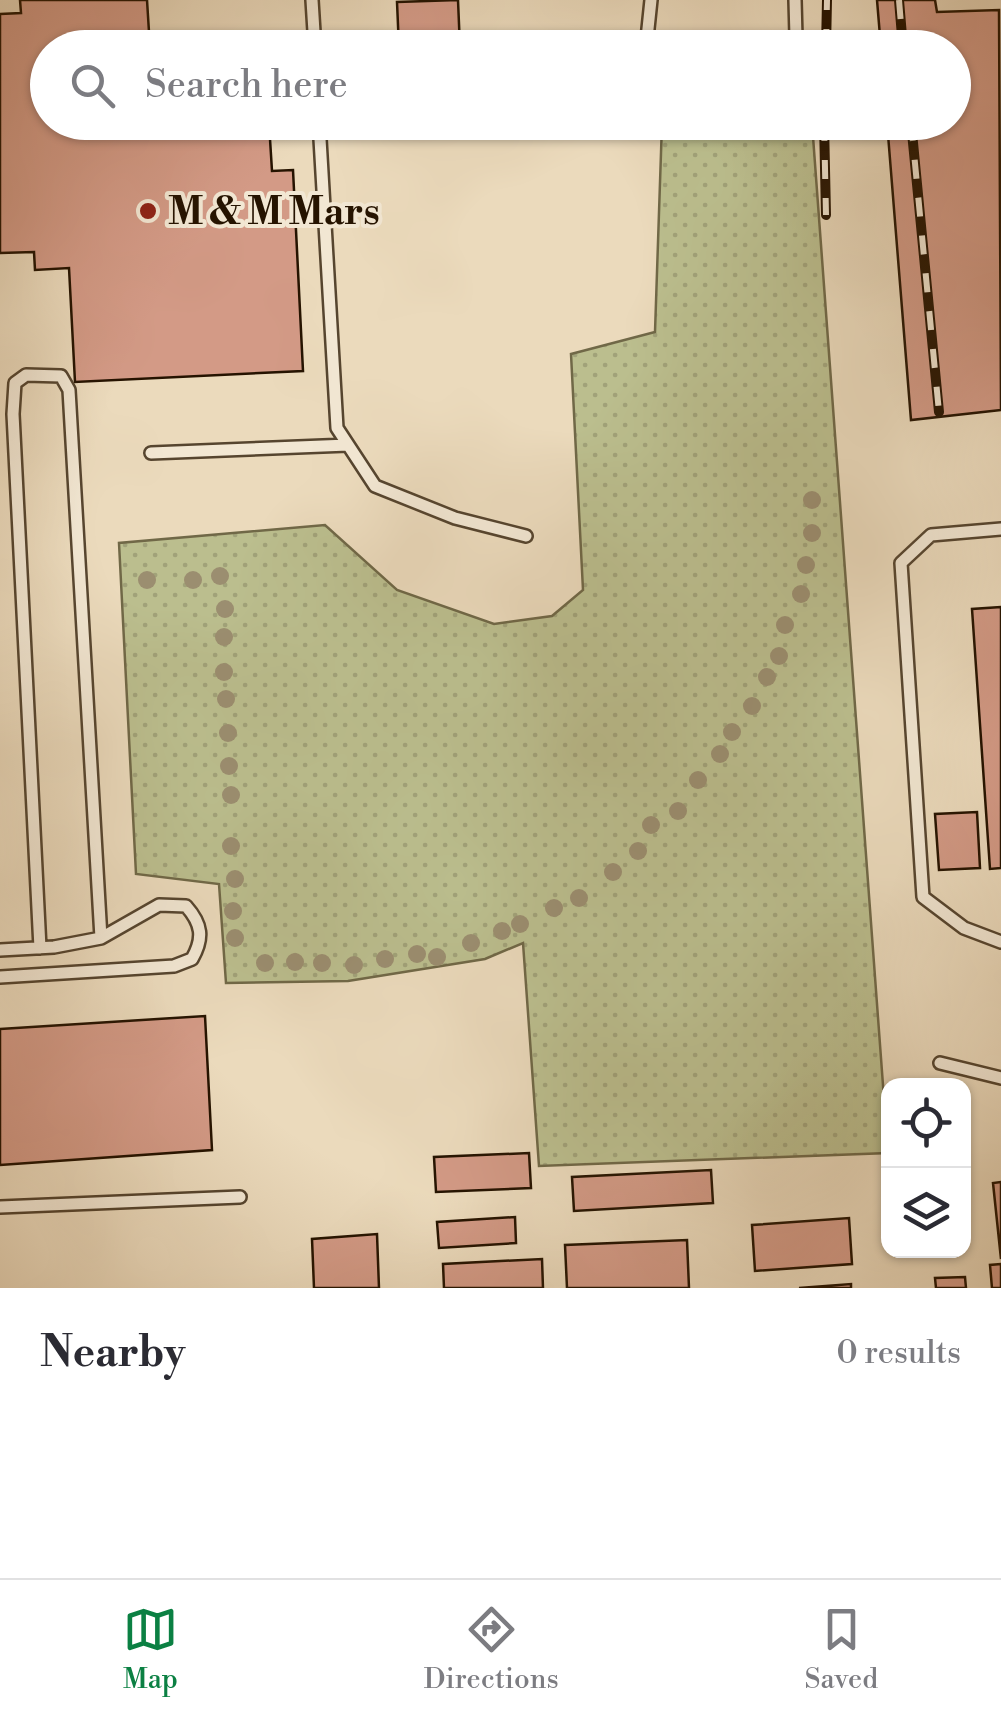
<!DOCTYPE html>
<html lang="en">
<head>
<meta charset="utf-8">
<style>
	body { margin:0; font-family:"Libre Bodoni",serif; background:#f2f2f3; color:#2b2b33 }
	.controls { position:absolute; right:30px; bottom:30px; display:grid; overflow:hidden; border-radius:20px; box-shadow:0 2px 8px #0004 }
	.controls button { width:90px; height:90px; display:grid; place-items:center; padding:0; border:0; border-bottom:2px solid #e1e1e2; background:#fff; color:#2b2b33; font:50px sans-serif }
	.list { margin:0; padding:0; list-style:none }
	h2 { display:flex; justify-content:space-between; align-items:center; height:130px; margin:0; padding:0 40px; font-size:42px }
	h2 small { font-size:32px; font-weight:400; color:#7c7c81 }
	.icon { flex:none; width:55px; height:55px; fill:none; stroke:currentColor; stroke-width:2; stroke-linecap:round; stroke-linejoin:round }
	.map { position:relative; flex:none; width:1001px; height:1288px; overflow:hidden }
	.search { position:absolute; background:#fff; box-shadow:0 2px 8px #0004; left:30px; right:30px; top:30px; height:110px; display:flex; align-items:center; gap:25px; box-sizing:border-box; padding:0 35px; border-radius:55px; color:#7c7c81; font-size:38px }
	.sheet { height:290px; background:#fff }
	nav { display:flex; justify-content:space-around; align-items:center; box-sizing:border-box; height:140px; border-top:2px solid #e1e1e2; background:#fff; font-size:28px; color:#7c7c81 }
	nav a { display:grid; justify-items:center; gap:5px }
	nav .on { color:#0b8043 }
	.map>svg:first-child { display:block }
</style>
</head>
<body>
<div class="map">
<svg width="1001" height="1288" viewBox="0 0 1001 1288">
	<defs>
		<pattern id="grass-dots" width="8" height="8" patternUnits="userSpaceOnUse" patternTransform="scale(2.5)"><rect width="8" height="8" fill="#bbbe8e"/><path d="M2 2h.1M6 6h.1" fill="none" stroke="#a1a279" stroke-width="1.8" stroke-linecap="round"/></pattern>
	</defs>
	<rect width="100%" height="100%" fill="#ebdabc"/>
	<filter id="stains"><feTurbulence type="fractalNoise" baseFrequency=".002" numOctaves="4"/><feColorMatrix values="0 0 0 0 .2 0 0 0 0 .09 0 0 0 0 .02 0 0 0 .5 -.17"/></filter>
	<radialGradient id="worn" r=".72"><stop offset=".6" stop-color="#630" stop-opacity="0"/><stop offset="1" stop-color="#630" stop-opacity=".3"/></radialGradient>
	<path fill="url(#grass-dots)" stroke="#706847" stroke-width="2.5" d="M 662,123 L 812,123 L 888,1153 L 539,1166 L 523,943 L 485,959 L 348,981 L 226,983 L 219,884 L 136,874 L 119,543 L 325,525 L 397,590 L 494,624 L 552,616 L 583,590 L 571,354 L 655,332 Z"/>
	<path fill="#d39a86" stroke="#251300" stroke-width="2.5" d="M 20,0 L 147,0 L 150,48 L 48,48 L 48,122 L 153,122 L 154,129 L 269,123 L 272,171 L 293,170 L 303,371 L 75,382 L 69,268 L 35,270 L 34,252 L 0,253 L 0,14 L 21,13 Z
		M 458,0 L 460,48 L 399,48 L 397,2 Z
		M 877,0 L 935,0 L 937,12 L 999,10 L 1001,410 L 911,420 L 887,122 L 954,122 L 954,48 L 881,48 Z
		M 1001,607 L 1001,868 L 990,869 L 972,609 Z
		M 977,812 L 980,868 L 939,870 L 935,814 Z
		M 205,1016 L 212,1150 L 0,1165 L 0,1029 Z
		M 964,1109 L 968,1179 L 964,1179 Z
		M 529,1153 L 531,1188 L 436,1192 L 434,1157 Z
		M 711,1170 L 713,1203 L 574,1211 L 572,1177 Z
		M 1001,1182 L 1001,1259 L 993,1183 Z
		M 515,1217 L 516,1243 L 439,1248 L 437,1222 Z
		M 849,1218 L 852,1264 L 755,1271 L 752,1225 Z
		M 377,1234 L 379,1288 L 314,1288 L 312,1239 Z
		M 687,1240 L 689,1288 L 567,1288 L 565,1245 Z
		M 542,1259 L 543,1288 L 444,1288 L 443,1264 Z
		M 1001,1264 L 1001,1288 L 992,1288 L 990,1265 Z
		M 965,1277 L 966,1288 L 936,1288 L 935,1278 Z
		M 851,1284 L 851,1288 L 799,1288 Z"/>
	<g fill="none" stroke-linecap="round" stroke-linejoin="round">
		<defs>
			<path id="lane" d="M 312,0 L 315,48
				M 646,48 L 651,0
				M 785,48 L 796,37 L 795,0
				M 319,122 L 337,428 L 375,486 L 455,518 L 526,536
				M 151,453 L 348,445
				M 1001,529 L 931,535 L 901,563 L 923,897 L 964,928 L 1001,942
				M 40,948 L 13,414 L 15,383 L 26,375 L 61,376 L 69,390 L 101,938
				M 0,950 L 54,947 L 101,938 L 159,905 L 186,906 C 202,924 204,938 192,959 L 174,966 L 0,977
				M 940,1063 L 1001,1078
				M 0,1207 L 240,1197"/>
		</defs>
		<use href="#lane" stroke="#56452f" stroke-width="16"/>
		<use href="#lane" stroke="#f2e7d3" stroke-width="11"/>
		<defs>
			<path id="rail" d="M 899,0 L 903,48
				M 826,48 L 827,0
				M 824,122 L 826,215
				M 911,122 L 939,412"/>
		</defs>
		<use href="#rail" stroke="#251300" stroke-width="10"/>
		<use href="#rail" stroke="#f2e7d3" stroke-width="6" stroke-dasharray="19" stroke-linecap="butt"/>
	</g>
	<g fill="#9b8e70">
		<circle cx="812" cy="500" r="9"/>
		<circle cx="812" cy="533" r="9"/>
		<circle cx="806" cy="565" r="9"/>
		<circle cx="220" cy="576" r="9"/>
		<circle cx="147" cy="580" r="9"/>
		<circle cx="193" cy="580" r="9"/>
		<circle cx="801" cy="594" r="9"/>
		<circle cx="225" cy="609" r="9"/>
		<circle cx="785" cy="625" r="9"/>
		<circle cx="224" cy="637" r="9"/>
		<circle cx="779" cy="656" r="9"/>
		<circle cx="224" cy="672" r="9"/>
		<circle cx="767" cy="677" r="9"/>
		<circle cx="226" cy="699" r="9"/>
		<circle cx="752" cy="706" r="9"/>
		<circle cx="732" cy="732" r="9"/>
		<circle cx="228" cy="733" r="9"/>
		<circle cx="720" cy="754" r="9"/>
		<circle cx="229" cy="766" r="9"/>
		<circle cx="698" cy="780" r="9"/>
		<circle cx="231" cy="795" r="9"/>
		<circle cx="678" cy="811" r="9"/>
		<circle cx="651" cy="825" r="9"/>
		<circle cx="231" cy="846" r="9"/>
		<circle cx="638" cy="851" r="9"/>
		<circle cx="613" cy="872" r="9"/>
		<circle cx="235" cy="879" r="9"/>
		<circle cx="579" cy="898" r="9"/>
		<circle cx="554" cy="908" r="9"/>
		<circle cx="233" cy="911" r="9"/>
		<circle cx="520" cy="924" r="9"/>
		<circle cx="502" cy="931" r="9"/>
		<circle cx="235" cy="938" r="9"/>
		<circle cx="471" cy="943" r="9"/>
		<circle cx="417" cy="954" r="9"/>
		<circle cx="437" cy="957" r="9"/>
		<circle cx="385" cy="959" r="9"/>
		<circle cx="295" cy="962" r="9"/>
		<circle cx="265" cy="963" r="9"/>
		<circle cx="322" cy="963" r="9"/>
		<circle cx="354" cy="965" r="9"/>
	</g>
	<circle fill="#8f2418" stroke="#f2e7d3" stroke-width="4" cx="148" cy="211" r="10"/>
	<g text-anchor="middle" stroke-width="8" stroke-linejoin="round" paint-order="stroke">
		<g font-size="38" font-weight="bold" fill="#251300" stroke="#f2e7d3" text-anchor="start">
			<text x="168" y="224">M &amp; M Mars</text>
		</g>
	</g>
	<rect width="100%" height="100%" filter="url(#stains)"/>
	<rect width="100%" height="100%" fill="url(#worn)"/>
</svg>
<div class="controls">
<button><svg class="icon" aria-label="locate" viewBox="0 0 24 24"><circle cx="12" cy="12" r="6"/><path d="M12 2v4M12 18v4M2 12h4M18 12h4"/></svg></button>
<button><svg class="icon" aria-label="layers" viewBox="0 0 24 24"><path d="M12 4l9 5-9 5-9-5zM3 14l9 5 9-5"/></svg></button>
</div>
<div class="search"><svg class="icon" aria-label="search" viewBox="0 0 24 24"><circle cx="10" cy="10" r="6"/><path d="M15 15l6 6"/></svg>Search here</div>
</div>
<section class="sheet">
<h2>Nearby<small>0 results</small></h2>
<ul class="list">
</ul>
</section>
<nav>
<a class="on"><svg class="icon" aria-label="map" viewBox="0 0 24 24"><path d="M3 6l6-2 6 2 6-2v14l-6 2-6-2-6 2zM9 4v14M15 6v14"/></svg>Map</a>
<a><svg class="icon" aria-label="directions" viewBox="0 0 24 24"><path d="M12 3l9 9-9 9-9-9zM9 14v-3h6M13 9l2 2-2 2"/></svg>Directions</a>
<a><svg class="icon" aria-label="saved" viewBox="0 0 24 24"><path d="M7 4h10v16l-5-4-5 4z"/></svg>Saved</a>
</nav>
</body>
</html>
